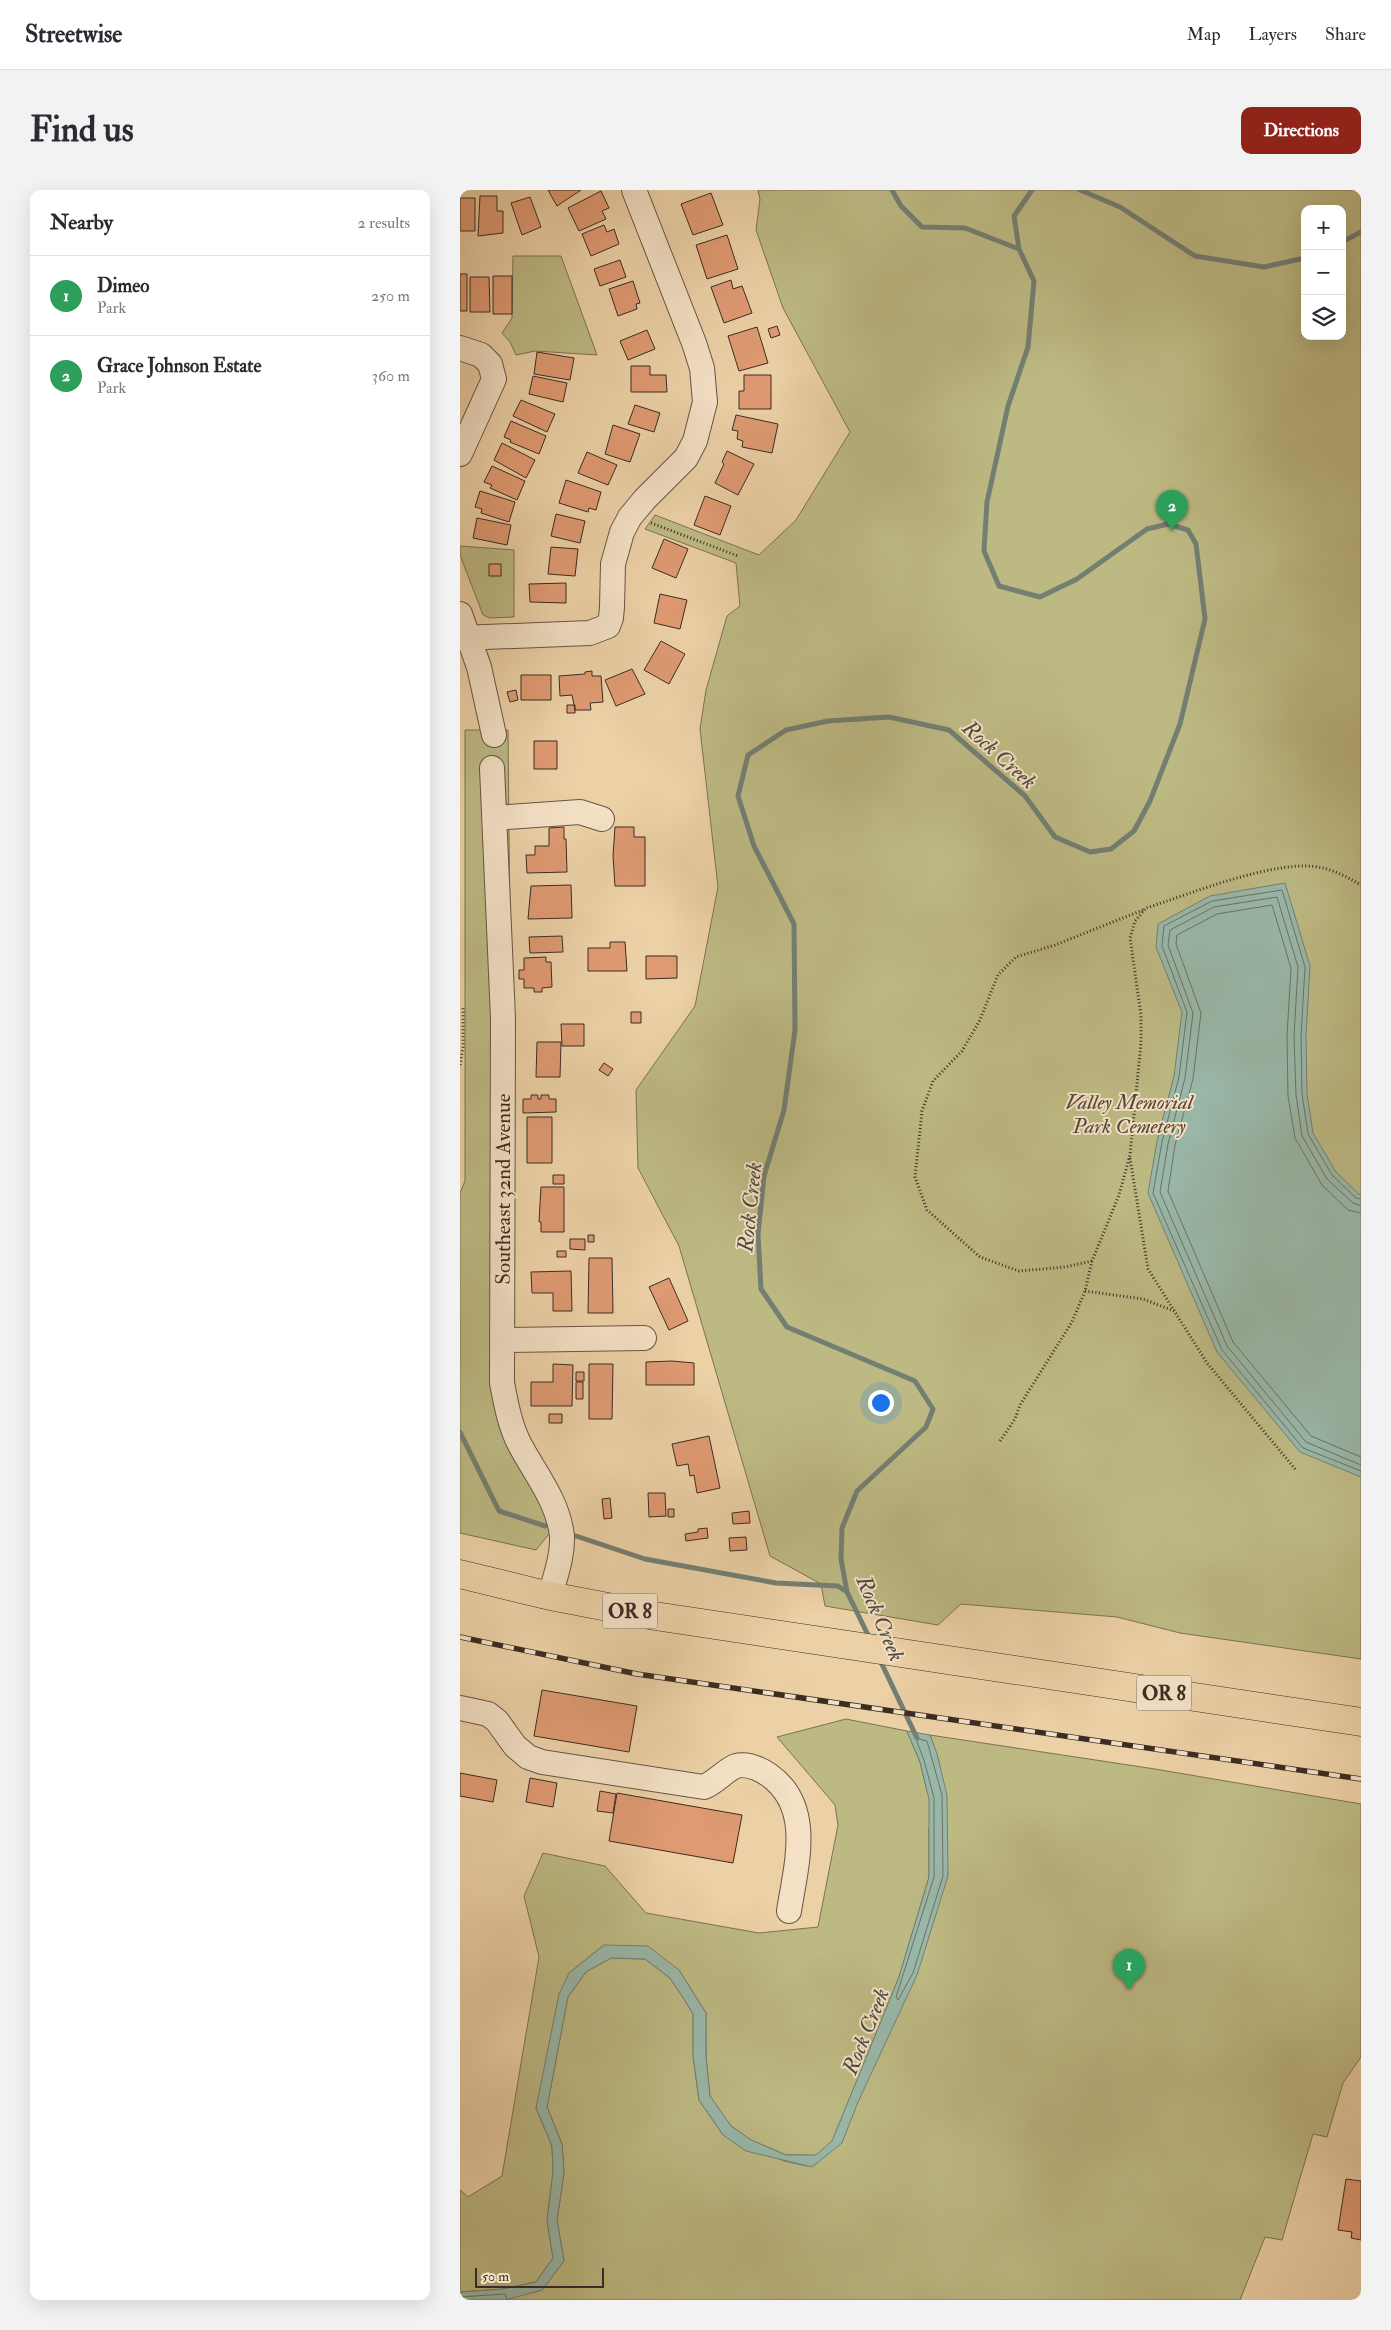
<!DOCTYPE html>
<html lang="en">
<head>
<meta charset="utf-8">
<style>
	body { margin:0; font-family:"IM FELL Double Pica",serif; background:#f2f2f3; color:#2b2b33 }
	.controls { position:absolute; right:15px; top:15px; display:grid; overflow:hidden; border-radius:10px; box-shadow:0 5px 20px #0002 }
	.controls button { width:45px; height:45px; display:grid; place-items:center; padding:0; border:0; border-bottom:1px solid #e1e1e2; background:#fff; color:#2b2b33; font:25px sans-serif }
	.scale { position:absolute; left:15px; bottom:12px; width:129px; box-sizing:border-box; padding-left:5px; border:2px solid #3b2c24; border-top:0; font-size:14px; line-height:18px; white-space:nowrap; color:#3b2c24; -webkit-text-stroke:4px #f3e0c5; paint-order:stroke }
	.you { position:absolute; left:420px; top:1212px; width:18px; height:18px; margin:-12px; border:4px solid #fff; border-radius:50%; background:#1a73e8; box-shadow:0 0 0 8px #1a73e833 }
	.badge { display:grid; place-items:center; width:32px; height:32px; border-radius:50%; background:#8f2418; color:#fff; font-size:16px; font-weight:700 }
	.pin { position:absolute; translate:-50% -41px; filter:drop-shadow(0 1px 2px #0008) }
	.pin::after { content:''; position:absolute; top:26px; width:18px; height:15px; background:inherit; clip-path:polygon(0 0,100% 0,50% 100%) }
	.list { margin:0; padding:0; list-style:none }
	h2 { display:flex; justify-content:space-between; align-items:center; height:65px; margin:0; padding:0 20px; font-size:21px }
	h2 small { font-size:16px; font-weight:400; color:#7c7c81 }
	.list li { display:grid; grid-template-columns:32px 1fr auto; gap:15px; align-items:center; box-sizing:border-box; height:80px; padding:0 20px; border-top:1px solid #e1e1e2 }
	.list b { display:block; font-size:19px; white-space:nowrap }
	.list p { margin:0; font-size:16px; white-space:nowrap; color:#7c7c81 }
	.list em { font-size:16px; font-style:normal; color:#7c7c81 }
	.icon { flex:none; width:28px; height:28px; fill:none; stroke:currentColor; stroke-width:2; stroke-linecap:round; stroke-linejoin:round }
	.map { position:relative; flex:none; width:901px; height:2110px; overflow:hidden; border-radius:10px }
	header { display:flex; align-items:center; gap:30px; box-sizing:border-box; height:70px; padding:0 25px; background:#fff; border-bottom:1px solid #e1e1e2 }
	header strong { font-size:24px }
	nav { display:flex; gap:28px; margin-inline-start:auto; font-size:18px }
	.intro { display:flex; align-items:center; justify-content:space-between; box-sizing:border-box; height:120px; padding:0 30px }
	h1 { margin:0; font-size:35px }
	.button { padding:12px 22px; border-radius:10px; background:#8f2418; color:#fff; font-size:18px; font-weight:700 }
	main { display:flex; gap:30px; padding:0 30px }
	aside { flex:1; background:#fff; border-radius:10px; box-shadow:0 5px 20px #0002 }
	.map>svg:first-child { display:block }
</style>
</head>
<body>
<header>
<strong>Streetwise</strong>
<nav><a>Map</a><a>Layers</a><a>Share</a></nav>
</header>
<div class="intro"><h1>Find us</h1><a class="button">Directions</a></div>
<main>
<aside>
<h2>Nearby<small>2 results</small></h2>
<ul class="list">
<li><span class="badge" style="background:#2e9e5b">1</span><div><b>Dimeo</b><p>Park</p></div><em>250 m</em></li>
<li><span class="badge" style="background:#2e9e5b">2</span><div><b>Grace Johnson Estate</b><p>Park</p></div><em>360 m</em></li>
</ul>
</aside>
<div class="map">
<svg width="901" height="2110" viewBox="0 0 901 2110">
	<rect width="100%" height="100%" fill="#ecd0a6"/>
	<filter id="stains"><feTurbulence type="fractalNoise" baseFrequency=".004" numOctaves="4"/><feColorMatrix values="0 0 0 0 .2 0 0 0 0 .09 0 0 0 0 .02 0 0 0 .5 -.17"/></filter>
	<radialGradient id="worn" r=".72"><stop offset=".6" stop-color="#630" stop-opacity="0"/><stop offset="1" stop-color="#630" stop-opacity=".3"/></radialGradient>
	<path fill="#bdb983" stroke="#7c7254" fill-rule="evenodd" d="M 298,0 L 901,0 L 901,1469 L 720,1443 L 657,1427 L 501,1414 L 478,1435 L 365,1416 L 361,1394 L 310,1366 L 219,1056 L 178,978 L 176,900 L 235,816 L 258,697 L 240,539 L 246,500 L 267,426 L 280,416 L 276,373 L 185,339 L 195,325 L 299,365 L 336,330 L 390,242 L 323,118 L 296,40 L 300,9 ZM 845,19 L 882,19 L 882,146 L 845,146 Z
		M 53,66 L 101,66 L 137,165 L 75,161 L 56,165 L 50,152 L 42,143 L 52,128 Z
		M 0,356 L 54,360 L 54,427 L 30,428 L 23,425 L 0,365 Z
		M 5,540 L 48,540 L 55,1235 L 101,1329 L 76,1360 L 0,1343 L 0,1003 L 5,991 Z
		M 386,1529 L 447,1541 L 460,1572 L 467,1601 L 479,1571 L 470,1545 L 695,1579 L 901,1614 L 901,1867 L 883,1893 L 867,1947 L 853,1944 L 822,2050 L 805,2047 L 780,2110 L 38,2110 L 82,2100 L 104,2071 L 97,2030 L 104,1983 L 102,1954 L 87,1917 L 108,1807 L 126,1782 L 151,1768 L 185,1769 L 210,1788 L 224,1809 L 233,1824 L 233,1866 L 239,1910 L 263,1945 L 324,1971 L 347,1976 L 347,1965 L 326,1965 L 291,1950 L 271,1936 L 260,1921 L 250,1906 L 246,1867 L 246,1823 L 219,1780 L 144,1755 L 109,1783 L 76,1918 L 92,1956 L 93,1982 L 87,2030 L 93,2068 L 76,2092 L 43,2099 L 0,2102 L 0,2000 L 8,2007 L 42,1986 L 79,1767 L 64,1706 L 83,1663 L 145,1676 L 186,1723 L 299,1743 L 358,1737 L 378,1635 L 375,1615 L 317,1547 ZM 469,1638 L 474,1707 L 376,1942 L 439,1787 L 469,1687 Z"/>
	<path fill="#99b7a8" stroke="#737f73" d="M 825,693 L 850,776 L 846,845 L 847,904 L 853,943 L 876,982 L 901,1006 L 901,1287 L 840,1262 L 757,1162 L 688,1003 L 697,951 L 714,886 L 722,822 L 696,757 L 698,734 L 750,706 Z
		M 447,1541 L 470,1545 L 477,1564 L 487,1605 L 488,1686 L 457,1785 L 398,1912 L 382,1953 L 352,1977 L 286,1961 L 263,1945 L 239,1910 L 233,1866 L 233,1824 L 224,1809 L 210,1788 L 185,1769 L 151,1768 L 126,1782 L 108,1807 L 87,1917 L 102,1954 L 104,1983 L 97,2030 L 104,2071 L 82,2100 L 45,2110 L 0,2110 L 0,2102 L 43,2099 L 76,2092 L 93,2068 L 87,2030 L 93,1982 L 92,1956 L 76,1918 L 99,1804 L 109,1783 L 144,1755 L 188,1756 L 219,1780 L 246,1823 L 246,1867 L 250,1906 L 271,1936 L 291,1950 L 326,1965 L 356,1965 L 372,1951 L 439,1787 L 469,1687 L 469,1609 L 460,1572 Z"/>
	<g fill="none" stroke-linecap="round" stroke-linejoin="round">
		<path stroke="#6a7266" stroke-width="1" d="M 901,1009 L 896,1008 L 872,985 L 848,944 L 842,904 L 841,846 L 845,777 L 822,700 L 752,711 L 704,736 L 702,756 L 727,822 L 719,887 L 702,952 L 693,1003 L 762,1160 L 843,1258 L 901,1281
			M 901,1016 L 893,1013 L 867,989 L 842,946 L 836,905 L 834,846 L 838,777 L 817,707 L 754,717 L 710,740 L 708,755 L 733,823 L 725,888 L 708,954 L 700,1002 L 767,1156 L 846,1252 L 901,1275
			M 901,1023 L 888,1020 L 862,995 L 835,948 L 828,906 L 827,846 L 831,778 L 812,715 L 757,724 L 717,745 L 716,754 L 741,823 L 733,889 L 715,955 L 708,1001 L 773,1152 L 851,1246 L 901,1267
			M 459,1549 L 467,1551 L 482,1605 L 483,1686 L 453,1783 L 438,1810 L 436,1807 L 474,1687 L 474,1608 L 464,1570 L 457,1552 Z
			M 0,2107 L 45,2104 L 47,2110"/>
		<path stroke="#737f73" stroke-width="5" d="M 432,0 L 441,16 L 462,37 L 505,38 L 559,59
			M 620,0 L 660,17 L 735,66 L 804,77 L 845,68
			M 882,52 L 901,42
			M 0,1242 L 39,1321 L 85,1336
			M 116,1346 L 185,1369 L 316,1393 L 378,1396 L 387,1402
			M 410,1449 L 387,1402 L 381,1369 L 382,1338 L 397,1301 L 466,1237 L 473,1219 L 455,1191 L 327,1137 L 301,1099 L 298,1044 L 304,986 L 324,920 L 335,840 L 334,734 L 294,656 L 278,606 L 288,565 L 326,540 L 368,531 L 429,527 L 489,540 L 565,606 L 595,647 L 630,662 L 651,659 L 674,641 L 690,611 L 720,534 L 745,429 L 736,354 L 728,340 L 708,334 L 687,339 L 617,389 L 580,407 L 539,396 L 524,361 L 527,312 L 548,216 L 568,157 L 574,91 L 559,59 L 554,26 L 572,0
			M 419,1468 L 457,1548"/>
	</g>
	<path fill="#df9a72" stroke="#3b2c24" d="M 88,0 L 121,0 L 97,16 Z
		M 141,1 L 149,18 L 142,21 L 146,29 L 119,41 L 108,18 Z
		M 251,3 L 263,35 L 233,45 L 221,14 Z
		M 20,6 L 37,6 L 37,21 L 43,21 L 43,43 L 18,46 Z
		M 70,7 L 81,37 L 62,45 L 51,13 Z
		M 0,8 L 15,8 L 15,41 L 0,41 Z
		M 144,35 L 147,42 L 154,39 L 159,54 L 131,66 L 122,44 Z
		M 267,45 L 278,79 L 247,89 L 236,55 Z
		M 160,70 L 166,87 L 140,96 L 134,79 Z
		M 0,84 L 7,84 L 7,121 L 0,121 Z
		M 33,86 L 52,86 L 52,124 L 33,124 Z
		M 10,87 L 29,87 L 30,122 L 10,122 Z
		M 271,90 L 273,99 L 282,96 L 292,123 L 264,133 L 251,97 Z
		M 173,91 L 180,113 L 176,114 L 177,119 L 158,126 L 149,99 Z
		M 317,136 L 320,145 L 311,148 L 308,139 Z
		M 297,137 L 308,173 L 279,181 L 268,146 Z
		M 187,140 L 195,159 L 168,170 L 160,151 Z
		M 77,162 L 114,168 L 110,190 L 74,184 Z
		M 171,176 L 190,176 L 190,185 L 206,185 L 207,202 L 171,202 Z
		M 284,185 L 311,185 L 311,219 L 279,219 L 279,201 L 284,201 Z
		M 73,186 L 107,193 L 103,212 L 69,204 Z
		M 61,210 L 95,224 L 87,242 L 53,226 Z
		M 175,215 L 200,223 L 194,242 L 168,234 Z
		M 276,225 L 318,234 L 312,263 L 282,257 L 283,251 L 277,249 L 278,241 L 272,240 Z
		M 51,231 L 86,246 L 79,264 L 50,252 L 51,250 L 44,247 Z
		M 153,235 L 180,244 L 170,272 L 145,264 Z
		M 42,253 L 75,270 L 66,288 L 34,270 Z
		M 267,261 L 294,274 L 278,305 L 255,293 L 264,274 L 262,272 Z
		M 127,262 L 157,275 L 148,295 L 118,283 Z
		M 32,276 L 65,291 L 57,310 L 30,298 L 32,295 L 24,292 Z
		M 106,290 L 141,302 L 136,320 L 129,318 L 128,322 L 99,313 Z
		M 20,301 L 55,312 L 49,332 L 21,323 L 22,319 L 15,317 Z
		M 245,306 L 271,316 L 260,345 L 234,335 Z
		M 96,324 L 125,331 L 120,353 L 91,346 Z
		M 17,328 L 51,335 L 47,355 L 13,348 Z
		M 204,349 L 228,359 L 216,388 L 192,378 Z
		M 91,357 L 118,359 L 115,386 L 88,384 Z
		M 29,374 L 41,374 L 41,386 L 29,386 Z
		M 106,393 L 106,413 L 70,412 L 69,394 Z
		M 200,404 L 227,410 L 220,439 L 194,433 Z
		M 201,451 L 225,464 L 209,494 L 184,480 Z
		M 172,479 L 185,504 L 156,516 L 145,490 Z
		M 132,481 L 132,486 L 141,486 L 143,512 L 130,513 L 131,520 L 115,520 L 112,505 L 100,506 L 99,486 L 125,484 L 125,482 Z
		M 61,485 L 91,485 L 91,510 L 61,510 Z
		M 56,500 L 58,510 L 50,512 L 47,502 Z
		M 107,515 L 115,515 L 115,523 L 107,523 Z
		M 74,551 L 97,551 L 97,579 L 74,579 Z
		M 104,637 L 104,649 L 106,649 L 107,682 L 67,683 L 66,665 L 75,665 L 75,656 L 89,656 L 89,638 Z
		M 155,637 L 174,637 L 174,647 L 185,647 L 185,696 L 155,696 L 153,666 Z
		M 111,695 L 112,728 L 68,729 L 71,696 Z
		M 102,746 L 103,762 L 70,763 L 69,747 Z
		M 150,752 L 165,752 L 167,781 L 128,781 L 128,758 L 150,758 Z
		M 186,766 L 217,766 L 217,788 L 186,789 Z
		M 86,767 L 86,772 L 91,772 L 92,797 L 82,798 L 82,802 L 74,802 L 74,798 L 64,798 L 64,789 L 59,789 L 59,780 L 64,780 L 64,768 Z
		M 171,822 L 181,822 L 181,833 L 171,833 Z
		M 101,834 L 124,834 L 124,856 L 102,856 Z
		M 77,852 L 101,852 L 100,887 L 76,887 Z
		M 144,873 L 153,879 L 148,886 L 139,880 Z
		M 71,905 L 78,905 L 78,909 L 81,909 L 81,905 L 89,905 L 89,909 L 96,909 L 96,922 L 63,923 L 63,909 L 71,909 Z
		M 67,927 L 92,927 L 92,973 L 67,973 Z
		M 93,985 L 104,985 L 104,994 L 93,994 Z
		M 81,997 L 104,997 L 104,1042 L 81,1042 L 81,1032 L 79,1032 Z
		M 128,1045 L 134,1045 L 134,1052 L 128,1052 Z
		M 110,1049 L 125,1049 L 125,1060 L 110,1059 Z
		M 97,1061 L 106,1061 L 106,1067 L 97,1067 Z
		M 129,1068 L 152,1068 L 153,1123 L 128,1123 Z
		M 111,1081 L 112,1121 L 93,1121 L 93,1103 L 72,1103 L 71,1082 Z
		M 209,1088 L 228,1131 L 209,1140 L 189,1097 Z
		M 212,1171 L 234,1173 L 234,1195 L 186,1195 L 186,1172 Z
		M 93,1174 L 113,1175 L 112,1216 L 71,1216 L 71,1192 L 93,1192 Z
		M 129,1174 L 153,1174 L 152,1229 L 129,1229 Z
		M 116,1182 L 124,1182 L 124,1191 L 116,1191 Z
		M 116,1192 L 123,1192 L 123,1209 L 116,1209 Z
		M 89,1224 L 102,1224 L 102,1233 L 89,1233 Z
		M 249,1246 L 260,1298 L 237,1303 L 234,1285 L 230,1286 L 228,1274 L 217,1276 L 212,1254 Z
		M 188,1303 L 205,1303 L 206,1326 L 189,1327 Z
		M 150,1308 L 152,1328 L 144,1329 L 142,1309 Z
		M 208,1319 L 214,1319 L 214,1327 L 208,1327 Z
		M 289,1321 L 290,1333 L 273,1334 L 272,1323 Z
		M 247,1338 L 248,1348 L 226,1351 L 225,1344 L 238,1342 L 238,1339 Z
		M 286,1347 L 287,1360 L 270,1361 L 269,1348 Z
		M 82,1500 L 177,1516 L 169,1562 L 74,1546 Z
		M 0,1583 L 37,1590 L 33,1612 L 0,1606 Z
		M 70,1588 L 97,1593 L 93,1617 L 66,1612 Z
		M 140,1601 L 156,1604 L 153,1623 L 137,1621 Z
		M 157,1603 L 282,1625 L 273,1673 L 149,1651 Z
		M 886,1989 L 901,1991 L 901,2050 L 891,2048 L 892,2042 L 878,2040 Z"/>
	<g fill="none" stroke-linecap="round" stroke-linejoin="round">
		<defs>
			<path id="minor" d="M 0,158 L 21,165 L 30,174 L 34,189 L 0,264
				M 0,424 L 19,477 L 34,545
				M 0,448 L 130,443 L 148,436 L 151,428 L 152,417 L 153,374 L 162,342 L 170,327 L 185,309 L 226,268 L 235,251 L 245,212 L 242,178 L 234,153 L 174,0
				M 32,578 L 43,828 L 42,1193 C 46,1214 50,1236 60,1255 C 76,1285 98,1311 102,1346 C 103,1366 95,1387 90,1406
				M 35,628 L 120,622 L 142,629
				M 42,1150 L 184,1148
				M 0,1518 L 28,1524 L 37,1531 L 55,1556 L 68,1567 L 82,1572 L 244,1597 C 256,1592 267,1579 276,1576 C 287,1573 300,1579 309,1585 C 354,1617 336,1675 329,1721"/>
			<path id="major" d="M 0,1384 L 90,1406 L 195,1426 L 901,1532"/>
		</defs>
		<use href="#minor" stroke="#675544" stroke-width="26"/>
		<use href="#major" stroke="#3b2c24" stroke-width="29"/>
		<path stroke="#3b2c24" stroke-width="3" stroke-dasharray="1 2.5" stroke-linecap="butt" d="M 191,333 L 278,366
			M 0,875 L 3,857 L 3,818
			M 670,968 L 688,1079 L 747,1173 L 836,1280
			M 632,1071 L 605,1077 L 559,1081 L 520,1067 L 467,1020 L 455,987 L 462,921 L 473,891 L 502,861 L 520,830 L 538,785 L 556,767 L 595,755 L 683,720
			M 625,1101 L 683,1109 L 714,1121
			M 540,1251 L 555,1229 L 560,1215 L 612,1132 L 625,1101 L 632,1071 L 659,1005 L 670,965 L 681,853 L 681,825 L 670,748 L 675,731 L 686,718 C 731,704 819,667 863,678 C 876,681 889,688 901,695"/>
		<use href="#minor" stroke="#f3e0c5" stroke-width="24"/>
		<use href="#major" stroke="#ecd0a6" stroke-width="28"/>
		<defs>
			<path id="rail" d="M 0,1447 L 177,1484 L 901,1589"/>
		</defs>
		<use href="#rail" stroke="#3b2c24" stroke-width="5.5"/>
		<use href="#rail" stroke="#f3e0c5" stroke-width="4" stroke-dasharray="11" stroke-linecap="butt"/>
	</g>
	<g text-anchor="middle" stroke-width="4" stroke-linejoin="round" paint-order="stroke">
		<g fill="#f3e0c5" stroke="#726254" stroke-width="1">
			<rect x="142.5" y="1403.5" width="55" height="35" rx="4"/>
			<rect x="676.5" y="1485.5" width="55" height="35" rx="4"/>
		</g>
		<g font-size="20" font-weight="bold" fill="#3b2c24">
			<text x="170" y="1428">OR 8</text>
			<text x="704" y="1510">OR 8</text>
		</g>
		<g font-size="21" font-style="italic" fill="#554837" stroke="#f3e0c5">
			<text x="669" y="919">Valley Memorial<tspan x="669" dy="24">Park Cemetery</tspan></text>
		</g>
		<g font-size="21" fill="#3b2c24" stroke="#f3e0c5">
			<text transform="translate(43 999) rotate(-90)" y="7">Southeast 32nd Avenue</text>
		</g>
		<g font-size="22" font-style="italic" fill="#4e483e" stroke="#f3e0c5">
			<text transform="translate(540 564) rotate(42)" y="8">Rock Creek</text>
			<text transform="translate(289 1017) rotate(-84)" y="8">Rock Creek</text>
			<text transform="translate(421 1428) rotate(67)" y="8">Rock Creek</text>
			<text transform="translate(405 1841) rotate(-68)" y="8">Rock Creek</text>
		</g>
	</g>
	<rect width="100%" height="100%" filter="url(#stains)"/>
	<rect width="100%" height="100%" fill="url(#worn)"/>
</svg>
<div class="controls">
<button>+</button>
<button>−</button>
<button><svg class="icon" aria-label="layers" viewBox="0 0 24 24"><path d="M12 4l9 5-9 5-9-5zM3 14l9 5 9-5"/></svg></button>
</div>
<div class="scale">50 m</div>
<div class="you"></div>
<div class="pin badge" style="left:669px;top:1800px;background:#2e9e5b">1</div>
<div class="pin badge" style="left:712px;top:341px;background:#2e9e5b">2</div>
</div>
</main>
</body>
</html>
